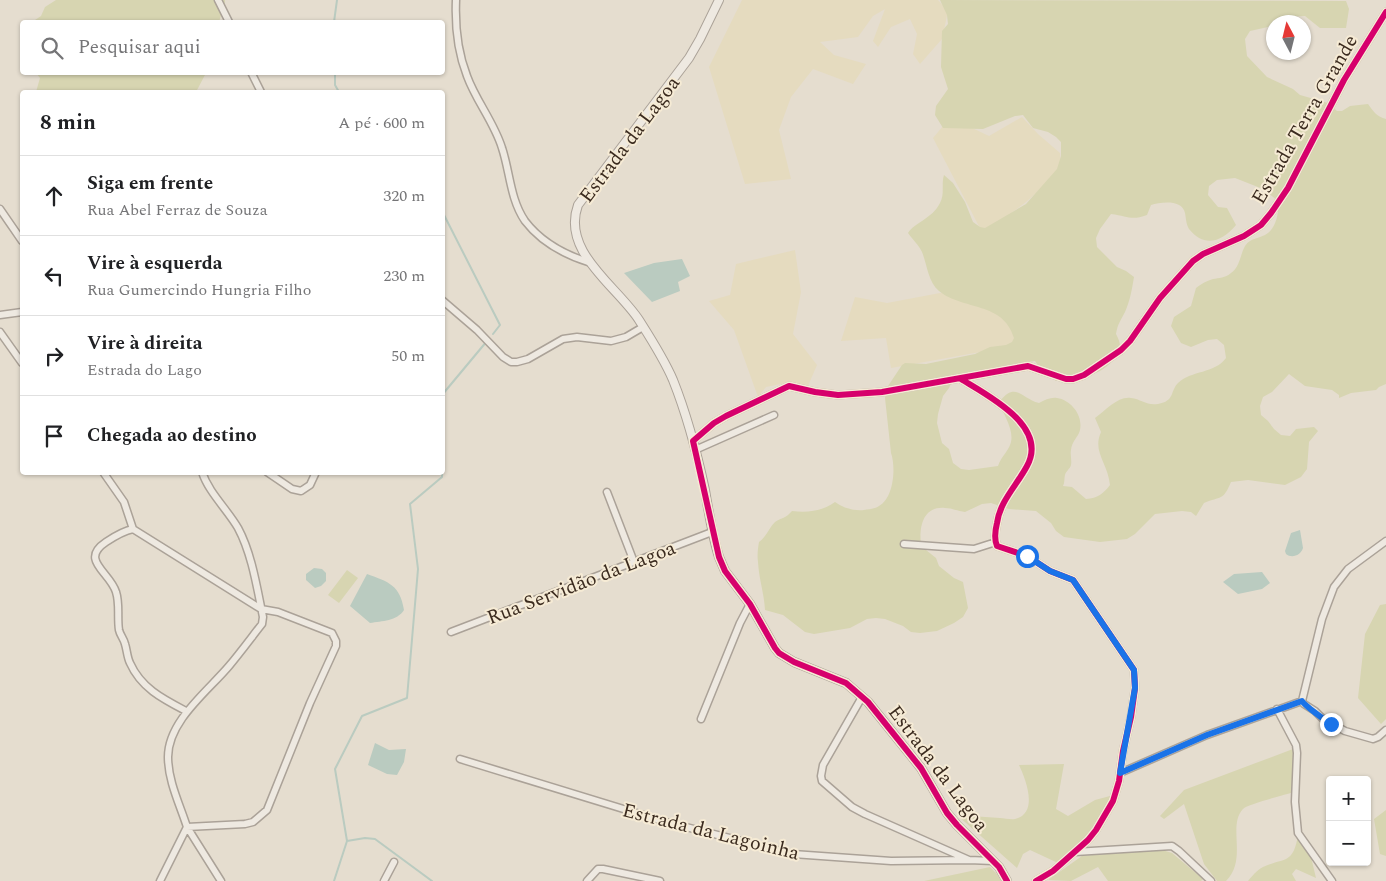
<!DOCTYPE html>
<html lang="pt">
<head>
<meta charset="utf-8">
<style>
	body { margin:0; font-family:Spectral,serif; background:#f6f6f6; color:#202124 }
	.controls { position:absolute; right:15px; bottom:15px; display:grid; overflow:hidden; border-radius:5px; box-shadow:0 1px 4px #0004 }
	.controls button { width:45px; height:45px; display:grid; place-items:center; padding:0; border:0; border-bottom:1px solid #e0e0e0; background:#fff; color:#202124; font:25px sans-serif }
	.compass { position:absolute; left:1266px; top:15px; width:45px; height:45px; border-radius:50%; background:#fff; box-shadow:0 1px 4px #0004; rotate:353deg }
	.stop { position:absolute; width:15px; height:15px; margin:-11px; border:4px solid #1a73e8; border-radius:50%; background:#fff }
	.stop.end { background:#1a73e8; border-color:#fff; box-shadow:0 1px 5px #0008 }
	.list { margin:0; padding:0; list-style:none }
	h2 { display:flex; justify-content:space-between; align-items:center; height:65px; margin:0; padding:0 20px; font-size:21px }
	h2 small { font-size:16px; font-weight:400; color:#757577 }
	.list li { display:grid; grid-template-columns:32px 1fr auto; gap:15px; align-items:center; box-sizing:border-box; height:80px; padding:0 20px; border-top:1px solid #e0e0e0 }
	.list b { display:block; font-size:19px; white-space:nowrap }
	.list p { margin:0; font-size:16px; white-space:nowrap; color:#757577 }
	.list em { font-size:16px; font-style:normal; color:#757577 }
	.icon { flex:none; width:28px; height:28px; fill:none; stroke:currentColor; stroke-width:2; stroke-linecap:round; stroke-linejoin:round }
	.map { position:relative; flex:none; width:1386px; height:881px; overflow:hidden }
	.search { position:absolute; background:#fff; box-shadow:0 1px 4px #0004; left:20px; top:20px; width:425px; height:55px; display:flex; align-items:center; gap:12px; box-sizing:border-box; padding:0 18px; border-radius:5px; color:#757577; font-size:19px }
	.panel { position:absolute; background:#fff; box-shadow:0 1px 4px #0004; left:20px; top:90px; width:425px; height:385px; border-radius:5px }
	.map>svg:first-child { display:block }
</style>
</head>
<body>
<div class="map">
<svg width="1386" height="881" viewBox="0 0 1386 881">
	<rect width="100%" height="100%" fill="#e5ddcf"/>
	<path fill="#e5dbbf" d="M 742,0 L 938,0 L 948,11 L 942,39 L 920,64 L 913,54 L 917,34 L 910,19 L 891,27 L 878,47 L 873,41 L 885,9 L 873,16 L 858,37 L 820,42 L 834,55 L 866,64 L 853,84 L 813,69 L 791,97 L 779,130 L 791,179 L 745,184 L 709,67 Z
		M 1022,117 L 1038,134 L 1060,153 L 1061,171 L 1026,202 L 983,234 L 933,138 L 943,126 L 970,127 L 989,136 Z
		M 795,250 L 801,292 L 793,334 L 817,365 L 808,386 L 786,383 L 766,387 L 758,397 L 734,330 L 709,301 L 730,295 L 736,264 Z
		M 956,290 L 997,299 L 1028,337 L 1020,345 L 891,368 L 886,338 L 841,341 L 855,297 L 887,303 Z"/>
	<path fill="#d7d5b1" fill-rule="evenodd" d="M 56,0 L 225,0 L 225,2 L 219,22 L 36,22 L 35,20 L 41,16 L 45,7 Z
		M 940,0 L 1346,1 L 1349,9 L 1346,28 L 1320,28 L 1305,16 L 1282,17 L 1274,20 L 1268,27 L 1250,31 L 1245,39 L 1247,56 L 1267,77 L 1293,89 L 1300,95 L 1328,103 L 1337,111 L 1342,111 L 1350,106 L 1368,104 C 1373,111 1377,117 1386,119 L 1386,384 L 1379,387 L 1376,390 L 1351,393 L 1339,398 L 1339,395 L 1332,390 L 1305,386 L 1289,374 L 1272,392 L 1263,397 L 1260,406 L 1261,415 L 1268,421 L 1274,429 L 1281,435 L 1290,436 L 1296,429 L 1314,427 L 1318,431 L 1309,442 L 1307,469 L 1301,477 L 1285,485 L 1248,480 L 1231,482 C 1223,501 1221,496 1204,503 L 1196,516 L 1191,512 L 1182,511 L 1155,514 L 1135,534 L 1127,539 L 1100,542 L 1064,537 L 1056,531 L 1051,523 L 1036,511 L 1009,509 L 991,503 L 982,504 L 965,512 C 958,511 951,508 945,508 C 922,506 919,528 921,546 L 936,558 L 939,566 L 954,578 L 963,582 L 968,608 L 963,617 L 954,623 L 937,631 L 920,633 L 911,632 L 903,626 L 885,619 L 876,618 L 867,619 L 850,628 L 814,634 L 805,632 L 783,615 L 765,610 C 764,593 759,579 758,562 C 757,555 758,548 759,542 C 767,536 769,528 775,522 C 782,517 784,520 792,511 C 808,513 822,511 835,502 C 843,508 854,511 864,510 C 869,509 875,509 879,506 C 894,498 896,467 891,453 L 885,398 L 886,389 L 902,365 L 905,363 L 926,364 L 975,354 L 990,347 L 1006,345 L 1012,342 L 1014,338 C 1003,301 964,311 939,291 C 928,282 927,264 922,252 C 919,245 912,239 908,233 C 915,222 932,219 940,203 C 945,194 941,184 944,175 L 953,183 L 965,202 L 973,222 L 980,227 L 985,228 L 1026,204 L 1057,169 L 1061,156 L 1061,142 L 1056,137 L 1048,132 L 1033,128 L 1023,115 L 1015,116 L 983,129 L 943,128 L 935,115 L 936,106 L 948,89 L 941,67 L 942,31 L 948,24 L 947,15 ZM 1235,178 L 1263,189 L 1278,201 C 1279,211 1277,226 1268,233 C 1260,239 1251,237 1245,246 C 1240,255 1240,267 1231,273 C 1225,278 1219,278 1213,279 C 1206,281 1201,284 1196,288 L 1191,306 L 1174,317 L 1171,326 L 1181,343 L 1191,347 L 1208,340 L 1217,339 L 1224,345 L 1226,358 C 1214,374 1192,370 1178,383 C 1170,391 1175,401 1158,404 C 1147,406 1141,399 1131,398 C 1118,396 1106,410 1095,418 L 1101,432 C 1092,452 1108,463 1110,485 C 1103,494 1098,498 1086,499 L 1072,487 L 1063,486 C 1065,482 1064,479 1065,475 C 1066,471 1070,469 1071,465 C 1072,460 1070,455 1071,450 C 1072,442 1076,439 1079,433 C 1085,418 1072,400 1057,398 C 1051,397 1045,400 1039,403 C 1022,399 1016,381 1000,401 C 1002,415 1016,430 1010,445 C 1008,451 1001,457 998,466 L 969,470 L 961,469 L 953,463 L 949,449 L 942,443 L 937,423 L 938,414 L 943,396 L 949,388 L 953,379 C 971,372 989,368 1008,373 L 1027,362 L 1035,361 L 1041,370 L 1056,381 C 1077,379 1100,377 1114,359 C 1121,350 1122,345 1116,334 C 1118,323 1120,322 1125,312 C 1130,301 1132,289 1134,277 L 1126,271 L 1117,267 L 1097,247 L 1096,238 L 1100,229 L 1111,214 C 1128,216 1131,221 1147,215 L 1151,205 C 1161,202 1182,199 1185,213 C 1186,218 1186,224 1189,229 C 1204,248 1222,242 1236,225 L 1227,208 L 1218,207 L 1208,195 L 1209,186 L 1217,180 Z
		M 36,73 L 36,72 L 206,73 L 196,92 L 36,92 L 40,78 Z
		M 347,570 L 358,578 L 339,603 L 328,595 Z
		M 1386,604 L 1386,719 L 1381,724 L 1358,698 L 1365,634 L 1380,605 Z
		M 1293,749 L 1294,792 C 1285,795 1248,804 1243,809 C 1227,826 1248,859 1226,881 L 1217,881 L 1204,864 L 1184,804 L 1164,819 L 1160,816 L 1184,790 Z
		M 1064,764 L 1056,809 L 1068,816 L 1095,800 L 1110,796 L 1110,800 L 1087,836 L 1058,863 L 1030,850 L 1023,854 L 1017,868 L 957,815 C 971,816 985,817 1000,818 C 1004,818 1011,820 1015,819 C 1039,813 1026,780 1019,765 Z
		M 1386,810 L 1386,856 L 1380,854 L 1374,819 Z
		M 1298,835 L 1311,857 L 1316,878 L 1296,869 L 1292,874 L 1296,881 L 1248,881 C 1252,876 1257,870 1263,867 C 1285,857 1293,865 1298,835 Z
		M 1159,849 L 1172,853 L 1203,879 L 1201,881 L 1108,881 L 1098,867 L 1071,881 L 1048,880 L 1082,856 Z
		M 990,867 L 997,874 L 1001,881 L 924,881 Z"/>
	<path fill="#bacbc0" d="M 682,259 L 690,276 L 678,282 L 680,291 L 652,302 L 624,273 L 654,263 Z
		M 1300,530 L 1303,548 C 1301,555 1292,559 1286,554 L 1285,551 L 1291,533 Z
		M 314,568 L 322,569 L 326,573 L 326,581 L 321,586 L 315,588 L 306,580 L 306,574 Z
		M 1262,572 L 1270,583 L 1262,589 L 1238,594 L 1223,582 L 1234,574 Z
		M 367,574 C 389,582 400,585 404,610 C 397,621 382,621 370,623 L 350,606 Z
		M 375,743 L 389,750 L 406,749 L 404,762 L 397,775 L 387,774 L 368,765 Z"/>
	<g fill="none" stroke-linecap="round" stroke-linejoin="round">
		<path stroke="#bacbc0" stroke-width="2" d="M 334,22 L 337,0
			M 335,72 L 335,85 L 339,92
			M 442,211 L 500,325 L 493,334
			M 442,395 L 487,341
			M 347,841 L 365,838 L 375,839 L 432,881
			M 334,881 L 347,841 L 335,769 L 362,716 L 407,698 L 418,569 L 410,504 L 442,477 L 442,472"/>
		<defs>
			<path id="minor" d="M 218,0 L 229,22
				M 456,0 C 455,24 458,53 467,76 C 476,101 494,122 502,148 C 510,172 510,199 525,221 C 541,242 563,254 588,262
				M 251,72 L 261,92
				M 0,209 L 22,241
				M 442,300 L 477,330 L 503,357 L 511,362 L 517,362 L 528,359 L 563,339 L 577,337 L 611,341 L 626,337 L 643,327
				M 0,315 L 22,312
				M 0,332 L 22,363
				M 961,379 C 987,395 1049,426 1027,466 C 1017,485 1000,501 997,523 C 995,531 994,539 997,546 L 1027,556 L 1050,571 L 1073,580 L 1134,670 L 1135,688 L 1131,717 L 1123,751 L 1119,781 L 1113,801 L 1096,830 L 1088,840 L 1053,871 L 1036,881
				M 693,441 L 714,423 L 726,416 L 789,386 L 815,392 L 838,395 L 882,392 L 1028,366 L 1066,379 L 1073,379 L 1084,375 L 1121,350 L 1130,341 L 1160,298 L 1193,261 L 1203,254 L 1244,236 L 1261,225 L 1271,213 L 1288,188 L 1344,80 L 1386,12
				M 695,450 L 774,415
				M 103,472 L 124,502 L 133,529 L 261,609 L 278,612 L 332,633 L 336,641 L 336,646 L 310,703 L 267,810 L 253,822 L 245,824 L 187,827 L 221,881
				M 267,472 L 292,489 L 301,491 L 310,485 L 316,472
				M 607,492 L 634,562
				M 133,529 C 123,531 115,536 106,542 C 79,560 110,572 116,592 C 120,604 117,618 119,630 C 120,635 124,639 125,644 C 127,650 127,657 130,663 C 141,688 163,699 186,711
				M 904,544 L 974,549 L 996,542
				M 451,632 L 712,532
				M 862,697 L 823,765 L 821,776 L 822,781 L 852,807 L 865,814 L 969,860 L 993,861
				M 1302,701 L 1322,619 L 1334,587 L 1348,569 L 1386,541
				M 1302,701 L 1304,704 L 1315,711 L 1323,719 L 1345,731 L 1373,739 L 1378,737 L 1386,730
				M 1277,709 L 1296,745 L 1297,753 L 1295,802 L 1298,833 L 1332,881
				M 701,719 L 740,623 L 750,604
				M 460,759 L 666,822 L 793,854 L 891,861 L 969,860
				M 1120,773 L 1207,735 L 1302,701
				M 1075,852 L 1172,846 L 1179,851 L 1211,881
				M 160,881 L 187,827 C 180,805 168,781 168,757 C 168,721 208,691 229,666 C 240,653 251,638 262,624 L 263,617 C 257,588 252,554 238,528 C 227,509 209,493 202,472
				M 384,881 L 394,862
				M 587,881 L 598,869 L 603,869 L 660,881"/>
			<path id="tertiary" d="M 719,0 L 700,39 L 689,58 L 578,205 C 561,252 617,286 639,320 C 651,339 664,359 673,380 C 687,415 697,453 705,490 C 709,513 712,535 719,557 L 725,571 L 750,604 L 775,648 L 779,653 L 794,662 L 846,683 L 868,702 L 921,768 L 947,813 L 957,825 L 999,867 L 1007,881"/>
		</defs>
		<use href="#minor" stroke="#aba298" stroke-width="9"/>
		<use href="#tertiary" stroke="#aba298" stroke-width="10"/>
		<use href="#minor" stroke="#eee9e1" stroke-width="6"/>
		<use href="#tertiary" stroke="#eee9e1" stroke-width="8"/>
		<defs>
			<path id="cycleway" d="M 961,379 C 987,395 1049,426 1027,466 C 1017,485 1000,501 997,523 C 995,531 994,539 997,546 L 1027,556 L 1050,571 L 1073,580 L 1134,670 L 1135,688 L 1131,717 L 1123,751 L 1119,781 L 1113,801 L 1096,830 L 1088,840 L 1053,871 L 1036,881
				M 1007,881 L 999,867 L 957,825 L 947,813 L 921,768 L 868,702 L 846,683 L 794,662 L 779,653 L 775,648 L 750,604 L 725,571 L 719,557 L 693,441 L 714,423 L 726,416 L 789,386 L 815,392 L 838,395 L 882,392 L 1028,366 L 1066,379 L 1073,379 L 1084,375 L 1121,350 L 1130,341 L 1160,298 L 1193,261 L 1203,254 L 1244,236 L 1261,225 L 1271,213 L 1288,188 L 1344,80 L 1386,12"/>
		</defs>
		<use href="#cycleway" stroke="#f6ebd5" stroke-width="9"/>
		<use href="#cycleway" stroke="#d6006c" stroke-width="6"/>
	</g>
	<g fill="none" stroke-linecap="round" stroke-linejoin="round">
		<path stroke="#1a73e8" stroke-width="6" d="M 1027,556 L 1050,571 L 1073,580 L 1134,670 L 1135,688 L 1120,773 L 1207,735 L 1302,701 C 1304,705 1326,721 1331,724"/>
	</g>
	<g text-anchor="middle" stroke-width="4" stroke-linejoin="round" paint-order="stroke">
		<g font-size="20" fill="#3b2b1f" stroke="#f6ebd5">
			<text transform="translate(1304 119) rotate(-60)" y="7">Estrada Terra Grande</text>
			<text transform="translate(629 139) rotate(-53)" y="7">Estrada da Lagoa</text>
			<text transform="translate(581 582) rotate(-21)" y="7">Rua Servidão da Lagoa</text>
			<text transform="translate(939 768) rotate(53)" y="7">Estrada da Lagoa</text>
			<text transform="translate(711 831) rotate(14)" y="7">Estrada da Lagoinha</text>
		</g>
	</g>
</svg>
<div class="controls">
<button>+</button>
<button>−</button>
</div>
<svg class="compass" viewBox="-18 -18 36 36"><path d="M0-13l5 13h-10z" fill="#e53935"/><path d="M0 13l5-13h-10z" fill="#757577"/></svg>
<div class="stop" style="left:1027px;top:556px"></div>
<div class="stop end" style="left:1331px;top:724px"></div>
<div class="search"><svg class="icon" aria-label="search" viewBox="0 0 24 24"><circle cx="10" cy="10" r="6"/><path d="M15 15l6 6"/></svg>Pesquisar aqui</div>
<section class="panel">
<h2>8 min<small>A pé · 600 m</small></h2>
<ul class="list">
<li><svg class="icon" aria-label="ahead" viewBox="0 0 24 24"><path d="M12 20V5M6 11l6-6 6 6"/></svg><div><b>Siga em frente</b><p>Rua Abel Ferraz de Souza</p></div><em>320 m</em></li>
<li><svg class="icon" aria-label="left" viewBox="0 0 24 24"><path d="M17 20v-9H6M10 6l-5 5 5 5"/></svg><div><b>Vire à esquerda</b><p>Rua Gumercindo Hungria Filho</p></div><em>230 m</em></li>
<li><svg class="icon" aria-label="right" viewBox="0 0 24 24"><path d="M7 20v-9h11M14 6l5 5-5 5"/></svg><div><b>Vire à direita</b><p>Estrada do Lago</p></div><em>50 m</em></li>
<li><svg class="icon" aria-label="arrive" viewBox="0 0 24 24"><path d="M6 21V4h12l-3 4 3 4H6"/></svg><div><b>Chegada ao destino</b></div></li>
</ul>
</section>
</div>
</body>
</html>
